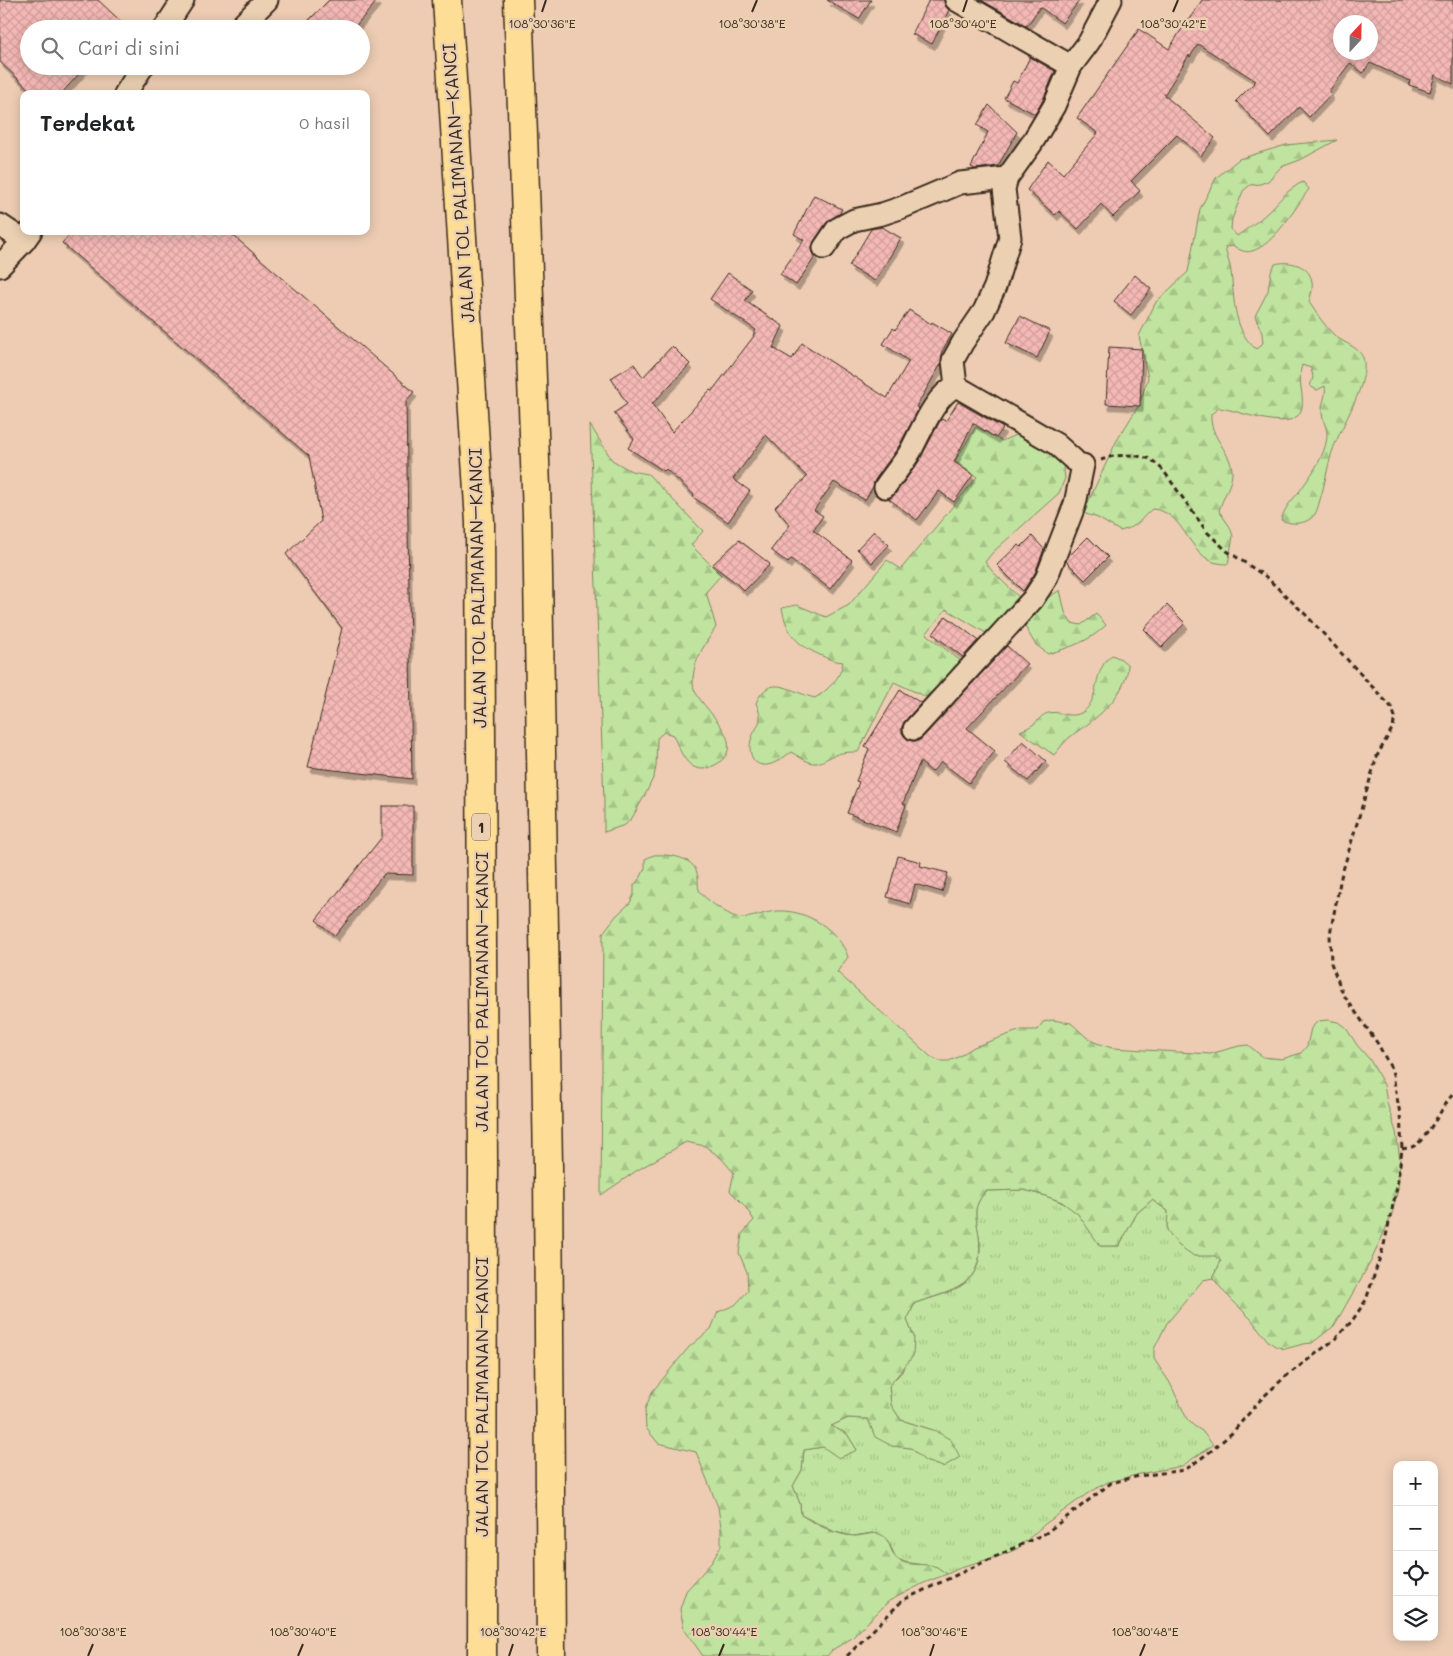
<!DOCTYPE html>
<html lang="id">
<head>
<meta charset="utf-8">
<style>
	body { margin:0; font-family:Mali,sans-serif; background:#f2f2f2; color:#202124 }
	.controls { position:absolute; right:15px; bottom:15px; display:grid; overflow:hidden; border-radius:10px; box-shadow:0 2px 12px #0003 }
	.controls button { width:45px; height:45px; display:grid; place-items:center; padding:0; border:0; border-bottom:1px solid #e0e0e0; background:#fff; color:#202124; font:25px sans-serif }
	.compass { position:absolute; left:1333px; top:15px; width:45px; height:45px; border-radius:50%; background:#fff; box-shadow:0 2px 12px #0003; rotate:22deg }
	.list { margin:0; padding:0; list-style:none }
	h2 { display:flex; justify-content:space-between; align-items:center; height:65px; margin:0; padding:0 20px; font-size:21px }
	h2 small { font-size:16px; font-weight:400; color:#757577 }
	.icon { flex:none; width:28px; height:28px; fill:none; stroke:currentColor; stroke-width:2; stroke-linecap:round; stroke-linejoin:round }
	.map { position:relative; flex:none; width:1453px; height:1656px; overflow:hidden }
	.search { position:absolute; background:#fff; box-shadow:0 2px 12px #0003; left:20px; top:20px; width:350px; height:55px; display:flex; align-items:center; gap:12px; box-sizing:border-box; padding:0 18px; border-radius:28px; color:#757577; font-size:19px }
	.panel { position:absolute; background:#fff; box-shadow:0 2px 12px #0003; left:20px; top:90px; width:350px; height:145px; border-radius:10px }
	.map>svg:first-child { display:block }
</style>
</head>
<body>
<div class="map">
<svg width="1453" height="1656" viewBox="0 0 1453 1656">
	<defs>
		<pattern id="grass-tufts" width="24" height="20" patternUnits="userSpaceOnUse" patternTransform="scale(1.25)"><rect width="24" height="20" fill="#c0e49f"/><path d="M3 7l-1-3M5 7V3M7 7l1-3M15 17l-1-3M17 17v-4M19 17l1-3" fill="none" stroke="#a6c488"/></pattern>
		<pattern id="forest-firs" width="22" height="20" patternUnits="userSpaceOnUse" patternTransform="scale(1.25)"><rect width="22" height="20" fill="#c0e49f"/><path d="M5 1l3.5 6h-7zM16 11l3.5 6h-7z" fill="#a6c488"/></pattern>
		<pattern id="building-cross-hatch" width="8" height="8" patternUnits="userSpaceOnUse" patternTransform="scale(1.25)"><rect width="8" height="8" fill="#f4b8b5"/><path d="M0 0l8 8M0 8l8-8" fill="none" stroke="#d29e9b"/></pattern>
		<filter id="shadow"><feDropShadow dx="3" dy="5.5" stdDeviation="0" flood-color="#0004"/></filter>
	</defs>
	<rect width="100%" height="100%" fill="#edccb3"/>
	<filter id="ink" filterUnits="userSpaceOnUse"><feTurbulence type="fractalNoise" baseFrequency=".02" numOctaves="2"/><feDisplacementMap in="SourceGraphic" scale="10" xChannelSelector="R" yChannelSelector="G"/><feConvolveMatrix kernelMatrix="1 2 1 2 8 2 1 2 1" color-interpolation-filters="sRGB"/></filter>
	<g filter="url(#ink)">
		<path fill="url(#grass-tufts)" stroke="#7e875e" d="M 1024,1190 C 1043,1195 1063,1200 1077,1213 C 1086,1222 1093,1235 1100,1246 L 1119,1246 L 1137,1213 L 1152,1200 L 1168,1211 L 1167,1230 L 1194,1256 L 1215,1255 L 1221,1261 L 1213,1278 L 1203,1280 L 1167,1323 L 1154,1349 L 1154,1359 L 1170,1383 L 1187,1419 L 1194,1426 L 1202,1431 L 1213,1445 L 1182,1466 L 1144,1473 L 1108,1482 L 1091,1491 L 1045,1524 L 1017,1549 L 1000,1556 L 964,1566 L 947,1574 L 936,1567 L 905,1562 L 896,1558 L 888,1541 L 872,1533 L 853,1536 L 835,1532 L 801,1515 L 800,1504 L 793,1486 L 802,1470 L 804,1450 L 823,1447 L 857,1450 L 847,1434 L 831,1426 L 848,1418 L 868,1419 L 892,1446 L 911,1448 L 925,1461 L 943,1467 L 959,1457 L 936,1431 L 901,1420 L 891,1405 L 889,1385 L 902,1372 L 914,1337 L 907,1320 L 915,1303 C 949,1292 982,1288 980,1244 C 979,1232 975,1220 976,1209 C 977,1203 982,1196 985,1191 Z"/>
		<path fill="url(#forest-firs)" stroke="#7e875e" d="M 1337,140 L 1300,160 L 1281,167 L 1268,181 L 1260,184 L 1250,185 L 1243,191 L 1232,219 L 1231,229 L 1237,236 C 1247,229 1257,222 1266,214 C 1279,202 1287,189 1303,182 L 1309,189 C 1296,207 1274,245 1252,251 C 1245,253 1239,250 1234,246 L 1225,247 C 1226,253 1228,259 1230,266 C 1235,293 1231,329 1256,349 L 1263,343 L 1262,333 L 1255,316 L 1268,291 L 1271,272 L 1275,264 C 1289,260 1310,265 1312,282 C 1313,289 1311,295 1309,302 C 1316,313 1324,325 1334,335 C 1344,344 1362,347 1364,362 C 1367,391 1337,430 1330,459 C 1326,474 1324,488 1319,503 C 1318,506 1317,511 1315,514 C 1307,525 1292,525 1281,520 C 1286,503 1295,499 1304,485 C 1314,471 1328,450 1327,432 C 1326,425 1322,419 1322,413 C 1321,403 1327,396 1325,386 L 1317,390 L 1310,386 L 1313,377 L 1311,368 L 1302,365 C 1297,379 1304,393 1302,407 C 1297,437 1237,409 1219,408 L 1211,414 C 1209,438 1233,453 1232,473 C 1232,484 1222,499 1219,511 L 1230,527 L 1233,536 L 1228,564 C 1222,564 1214,563 1209,560 C 1185,545 1182,511 1152,509 C 1138,521 1140,526 1120,531 L 1098,518 L 1083,513 L 1116,442 L 1139,405 L 1148,378 L 1139,336 L 1156,302 L 1188,272 L 1200,209 L 1216,178 L 1239,159 L 1286,145 Z
			M 590,425 L 612,460 L 631,471 L 648,474 L 703,531 L 691,545 L 721,575 L 706,592 L 716,627 C 707,642 694,658 693,678 C 693,681 693,686 694,689 C 702,710 752,744 715,765 C 690,779 681,753 673,735 L 664,732 L 657,738 L 656,767 L 654,776 L 646,793 L 632,818 L 625,825 L 604,832 L 604,801 Z
			M 976,427 L 1002,441 L 1013,436 L 1027,433 L 1062,457 L 1065,478 L 1059,493 L 993,552 L 985,562 L 993,572 L 1025,603 L 991,636 L 946,609 L 926,634 L 962,662 L 926,697 L 894,682 L 858,752 C 851,752 842,752 835,755 C 826,758 819,766 809,762 C 803,760 797,755 791,752 C 784,757 775,764 767,765 C 752,767 748,751 751,740 C 753,732 760,725 760,718 C 760,712 758,708 756,703 C 770,671 792,693 815,698 C 828,690 841,678 843,662 C 834,661 828,659 820,655 C 796,644 787,634 782,608 L 797,605 L 826,617 L 849,605 L 887,560 L 901,569 L 977,477 L 955,461 Z
			M 1060,590 L 1065,612 L 1071,623 L 1081,625 L 1096,614 L 1106,625 C 1089,642 1070,647 1048,654 L 1035,644 L 1023,623 L 1049,597 Z
			M 1112,655 L 1121,659 L 1128,665 C 1127,688 1109,707 1093,720 C 1086,726 1077,731 1070,737 C 1064,742 1059,749 1054,755 L 1020,731 C 1025,729 1030,727 1034,724 C 1039,720 1042,714 1049,713 C 1060,710 1070,720 1083,712 C 1101,699 1091,671 1112,655 Z
			M 654,855 C 669,854 693,857 697,873 C 699,879 697,887 700,892 C 705,899 723,911 731,915 C 746,923 763,911 779,911 C 807,910 839,930 848,957 L 837,972 L 931,1057 L 939,1061 L 949,1061 L 958,1057 L 974,1047 L 1021,1030 L 1038,1030 L 1043,1022 L 1052,1020 L 1071,1023 L 1086,1037 L 1094,1042 L 1112,1048 L 1210,1054 L 1239,1046 L 1248,1045 L 1263,1057 L 1282,1059 L 1301,1053 L 1307,1046 L 1311,1028 L 1318,1021 L 1328,1020 L 1338,1022 L 1346,1028 L 1357,1045 L 1370,1060 L 1384,1085 L 1387,1103 L 1396,1132 L 1400,1160 L 1398,1189 L 1391,1217 L 1371,1261 L 1334,1326 L 1312,1343 L 1303,1344 L 1285,1349 L 1275,1346 L 1268,1341 L 1251,1319 L 1224,1292 L 1213,1278 L 1221,1261 L 1215,1256 L 1194,1256 L 1178,1245 L 1167,1230 L 1168,1211 L 1152,1200 L 1137,1213 L 1119,1246 L 1100,1246 L 1078,1214 L 1062,1202 L 1043,1195 L 1024,1190 L 985,1191 C 982,1196 977,1203 976,1209 C 975,1217 978,1228 979,1236 C 985,1287 953,1290 915,1303 L 907,1320 L 914,1337 L 913,1356 L 889,1386 L 891,1405 L 901,1420 L 936,1431 L 951,1440 L 960,1457 L 943,1467 L 925,1461 L 911,1448 L 892,1446 L 875,1437 L 868,1419 L 848,1418 L 831,1426 L 847,1434 L 857,1450 L 839,1458 L 823,1447 L 804,1450 L 802,1470 L 793,1486 L 800,1504 L 801,1515 C 815,1524 837,1536 855,1536 C 863,1536 874,1531 882,1535 C 890,1540 890,1551 896,1558 C 906,1568 926,1562 937,1567 C 940,1569 944,1572 947,1574 L 924,1583 L 889,1601 L 852,1638 L 832,1650 L 827,1656 L 703,1656 L 684,1629 L 680,1609 L 686,1591 L 712,1562 L 721,1546 L 721,1527 L 718,1507 L 696,1452 L 658,1443 L 646,1428 L 645,1409 L 652,1392 L 689,1347 L 711,1329 L 718,1312 L 735,1305 L 748,1291 L 747,1272 L 739,1253 L 742,1234 L 754,1220 L 744,1205 L 730,1191 L 734,1173 L 721,1158 L 705,1146 L 686,1142 L 636,1171 L 601,1195 L 603,933 L 616,916 L 630,903 L 634,894 L 634,885 L 641,877 L 645,868 L 645,859 Z"/>
		<path fill="url(#building-cross-hatch)" stroke="#3b2a1e" fill-rule="evenodd" filter="url(#shadow)" d="M 0,0 L 98,0 L 129,29 L 29,29 L 29,66 L 86,66 L 61,94 L 34,94 L 0,62 Z
			M 329,0 L 378,0 L 353,29 L 316,29 L 308,21 Z
			M 827,0 L 871,0 L 859,19 Z
			M 929,0 L 944,0 L 945,6 L 949,10 L 932,44 L 912,34 Z
			M 981,0 L 1080,0 L 1062,23 L 1040,7 L 1027,26 Z
			M 1202,0 L 1453,0 L 1453,84 L 1435,75 L 1430,92 L 1409,85 L 1410,81 L 1370,63 L 1363,73 L 1350,63 L 1329,91 L 1331,94 L 1309,117 L 1299,107 L 1270,137 L 1236,101 L 1256,81 L 1198,44 L 1190,57 L 1189,55 L 1164,95 L 1215,138 L 1201,156 L 1177,135 L 1131,181 L 1140,191 L 1113,217 L 1101,204 L 1078,229 L 1059,211 L 1055,215 L 1027,190 L 1048,160 L 1063,174 L 1098,133 L 1077,118 L 1139,29 L 1169,49 L 1188,19 L 1189,21 ZM 1340,22 L 1370,22 L 1370,52 L 1340,52 Z
			M 1030,57 L 1055,71 L 1043,100 L 1035,114 L 1004,98 L 1013,81 L 1017,83 Z
			M 989,105 L 1017,132 L 998,166 L 975,169 L 971,167 L 988,132 L 977,125 Z
			M 814,195 L 842,209 L 840,213 L 827,222 L 814,241 L 812,248 L 813,253 L 815,257 L 796,285 L 780,274 L 804,240 L 794,234 Z
			M 882,227 L 901,238 L 875,281 L 849,266 L 871,229 Z
			M 73,231 L 228,231 L 414,392 L 406,401 L 412,779 L 308,767 L 342,628 L 286,554 L 321,521 L 309,456 L 62,243 Z
			M 728,273 L 752,290 L 745,301 L 783,326 L 773,348 L 792,359 L 802,343 L 887,398 L 909,361 L 883,344 L 893,328 L 895,330 L 909,310 L 931,324 L 932,322 L 952,334 L 941,353 L 942,354 L 941,364 L 916,407 L 919,408 L 899,446 L 875,480 L 873,487 L 865,500 L 834,482 L 814,510 L 823,516 L 813,530 L 852,560 L 830,589 L 791,559 L 788,563 L 771,550 L 790,525 L 775,507 L 807,477 L 766,435 L 733,479 L 750,491 L 728,522 L 693,497 L 694,495 L 666,469 L 664,471 L 628,448 L 634,439 L 614,413 L 627,404 L 611,378 L 634,364 L 643,377 L 672,346 L 690,364 L 652,404 L 672,432 L 710,390 L 712,391 L 754,336 L 753,336 L 756,330 L 710,299 Z
			M 1135,275 L 1151,289 L 1131,315 L 1114,301 Z
			M 1020,316 L 1050,331 L 1037,358 L 1006,343 Z
			M 1109,347 L 1142,349 L 1140,406 L 1106,404 Z
			M 958,402 L 1003,428 L 996,438 L 973,423 L 954,462 L 973,475 L 954,502 L 939,491 L 917,520 L 889,499 L 895,494 L 918,463 L 941,419 L 946,421 Z
			M 874,531 L 889,545 L 872,563 L 857,549 Z
			M 1032,536 L 1044,549 L 1035,573 L 1023,591 L 997,565 L 1018,545 L 1021,547 Z
			M 1088,537 L 1108,557 L 1085,580 L 1066,561 L 1068,557 Z
			M 739,540 L 770,564 L 744,591 L 735,582 L 712,565 Z
			M 1167,605 L 1185,623 L 1162,647 L 1144,629 Z
			M 946,616 L 978,640 L 963,657 L 933,634 Z
			M 1007,646 L 1027,664 L 967,728 L 995,751 L 969,783 L 941,762 L 932,772 L 920,762 L 903,803 L 906,805 L 896,832 L 847,813 L 859,782 L 856,781 L 869,749 L 865,746 L 900,690 L 921,703 L 905,721 L 902,727 L 902,733 L 906,738 L 912,741 L 918,741 L 923,737 Z
			M 1023,741 L 1046,761 L 1028,781 L 1005,762 Z
			M 382,806 L 413,806 L 413,875 L 384,874 L 335,936 L 316,920 L 382,837 Z
			M 898,856 L 921,862 L 920,866 L 948,873 L 942,892 L 915,884 L 910,904 L 887,897 Z"/>
		<g fill="none" stroke-linecap="round" stroke-linejoin="round">
			<defs>
				<path id="minor" d="M 956,0 L 1071,66 L 1089,42 L 1111,0
					M 164,29 L 183,0
					M 238,29 L 267,0
					M 1071,66 L 1054,106 L 1032,143 L 1007,178 L 1004,189 L 1010,238 L 995,287 L 984,311 L 963,342 L 953,360 L 956,386 L 1056,444 L 1074,460
					M 125,94 L 143,66
					M 0,225 L 24,241
					M 824,248 L 837,229 L 854,220 L 882,214 L 903,207 L 960,183 L 1007,178
					M 0,266 L 24,241 L 31,231
					M 885,487 C 893,475 903,464 910,452 C 921,432 935,395 956,386
					M 914,729 L 1033,599 L 1046,579 L 1075,504 L 1083,465"/>
				<path id="highway" d="M 447,0 L 480,522 L 483,1162 L 482,1656
					M 518,0 L 537,515 L 548,1167 L 551,1656"/>
			</defs>
			<use href="#minor" stroke="#3b2a1e" stroke-width="25"/>
			<use href="#highway" stroke="#3b2a1e" stroke-width="31"/>
			<path stroke="#3b2a1e" stroke-width="3" stroke-dasharray="5 4" stroke-linecap="butt" d="M 1402,1149 C 1405,1148 1411,1148 1414,1146 C 1428,1138 1441,1108 1453,1094
				M 847,1656 L 903,1600 L 1046,1533 L 1111,1483 L 1139,1476 L 1185,1470 L 1211,1451 L 1232,1433 L 1262,1398 L 1285,1377 L 1334,1340 L 1352,1321 L 1366,1300 L 1384,1245 L 1397,1187 L 1402,1149 L 1400,1114 L 1392,1070 L 1378,1044 L 1343,994 L 1331,963 L 1330,934 L 1341,877 L 1377,756 L 1393,727 L 1395,717 L 1392,708 L 1306,615 L 1265,576 L 1227,551 L 1207,532 L 1163,470 L 1151,459 L 1133,455 L 1113,456 L 1101,460"/>
			<use href="#minor" stroke="#ebd1b2" stroke-width="21"/>
			<use href="#highway" stroke="#fedd96" stroke-width="28"/>
		</g>
	</g>
	<path fill="none" stroke="#3b2a1e" stroke-width="2" d="M 542,12 L 546,0M 752,12 L 757,0M 963,12 L 967,0M 1173,12 L 1178,0M 88,1656 L 93,1644M 298,1656 L 303,1644M 509,1656 L 513,1644M 719,1656 L 724,1644M 930,1656 L 934,1644M 1140,1656 L 1145,1644"/>
	<g text-anchor="middle" stroke-width="5" stroke-linejoin="round" paint-order="stroke">
		<rect fill="#ebd1b2" stroke="#705c4a" stroke-width="1" x="472" y="813.5" width="18" height="27" rx="4"/>
		<g font-size="16" font-weight="bold" fill="#3b2a1e">
			<text x="481" y="833">1</text>
		</g>
		<g font-size="18" fill="#3b2a1e" stroke="#ebd1b2">
			<text transform="translate(459 183) rotate(-94)" y="6">JALAN TOL PALIMANAN–KANCI</text>
			<text transform="translate(478 588) rotate(-91)" y="6">JALAN TOL PALIMANAN–KANCI</text>
			<text transform="translate(482 992) rotate(-90)" y="6">JALAN TOL PALIMANAN–KANCI</text>
			<text transform="translate(482 1397) rotate(-90)" y="6">JALAN TOL PALIMANAN–KANCI</text>
		</g>
	</g>
	<g font-size="12" text-anchor="middle" fill="#3b2a1e" stroke="#ebd1b2" stroke-width="5" stroke-linejoin="round" paint-order="stroke">
		<text x="542" y="28">108°30'36"E</text>
		<text x="752" y="28">108°30'38"E</text>
		<text x="963" y="28">108°30'40"E</text>
		<text x="1173" y="28">108°30'42"E</text>
		<text x="93" y="1636">108°30'38"E</text>
		<text x="303" y="1636">108°30'40"E</text>
		<text x="513" y="1636">108°30'42"E</text>
		<text x="724" y="1636">108°30'44"E</text>
		<text x="934" y="1636">108°30'46"E</text>
		<text x="1145" y="1636">108°30'48"E</text>
	</g>
</svg>
<div class="controls">
<button>+</button>
<button>−</button>
<button><svg class="icon" aria-label="locate" viewBox="0 0 24 24"><circle cx="12" cy="12" r="6"/><path d="M12 2v4M12 18v4M2 12h4M18 12h4"/></svg></button>
<button><svg class="icon" aria-label="layers" viewBox="0 0 24 24"><path d="M12 4l9 5-9 5-9-5zM3 14l9 5 9-5"/></svg></button>
</div>
<svg class="compass" viewBox="-18 -18 36 36"><path d="M0-13l5 13h-10z" fill="#e53935"/><path d="M0 13l5-13h-10z" fill="#757577"/></svg>
<div class="search"><svg class="icon" aria-label="search" viewBox="0 0 24 24"><circle cx="10" cy="10" r="6"/><path d="M15 15l6 6"/></svg>Cari di sini</div>
<section class="panel">
<h2>Terdekat<small>0 hasil</small></h2>
<ul class="list">
</ul>
</section>
</div>
</body>
</html>
